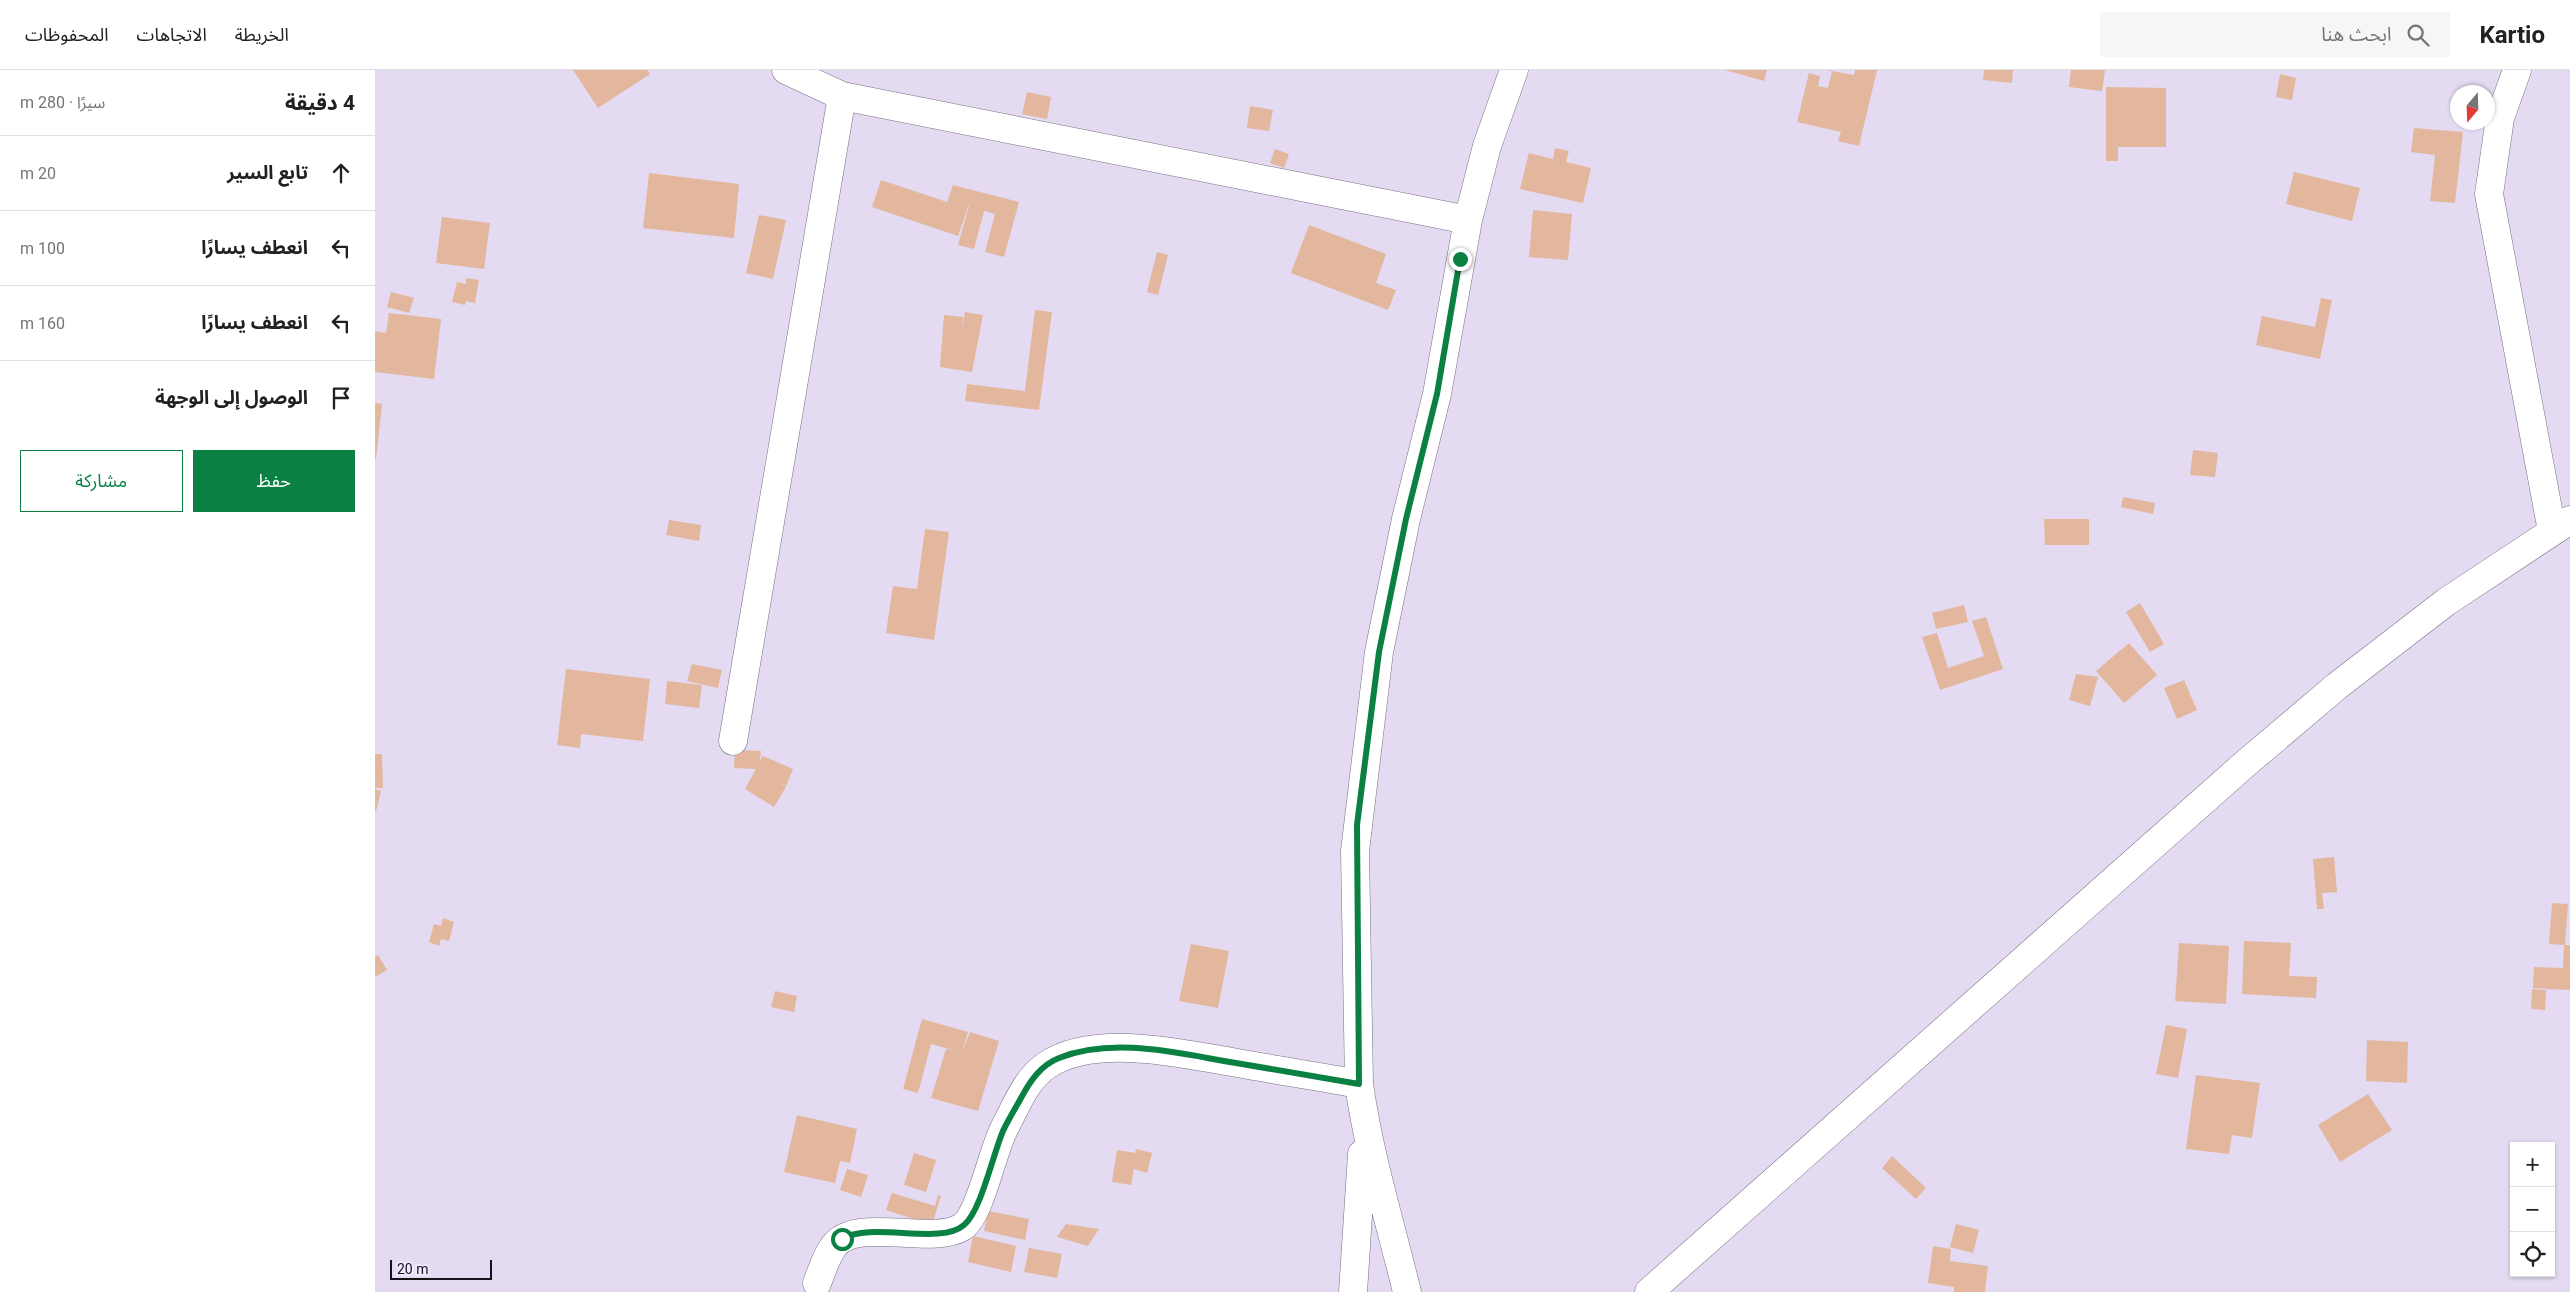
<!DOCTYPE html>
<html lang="ar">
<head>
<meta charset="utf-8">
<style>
	body { margin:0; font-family:Roboto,"Noto Sans Arabic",sans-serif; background:#f6f6f6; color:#202124; direction:rtl }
	.controls { position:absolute; right:15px; bottom:15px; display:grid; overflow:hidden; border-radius:0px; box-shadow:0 1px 4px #0004 }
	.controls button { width:45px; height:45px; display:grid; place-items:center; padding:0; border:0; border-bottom:1px solid #e0e0e0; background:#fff; color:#202124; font:25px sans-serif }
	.compass { position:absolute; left:2075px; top:15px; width:45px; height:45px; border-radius:50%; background:#fff; box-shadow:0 1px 4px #0004; rotate:199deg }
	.scale { position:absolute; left:15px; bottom:12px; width:102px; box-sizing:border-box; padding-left:5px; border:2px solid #141118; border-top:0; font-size:14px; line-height:18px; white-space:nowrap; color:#141118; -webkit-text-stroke:4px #f1e7ff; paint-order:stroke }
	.stop { position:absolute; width:15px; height:15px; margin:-11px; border:4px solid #0b8043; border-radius:50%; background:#fff }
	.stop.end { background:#0b8043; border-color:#fff; box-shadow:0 1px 5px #0008 }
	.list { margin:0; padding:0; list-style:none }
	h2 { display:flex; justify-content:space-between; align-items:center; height:65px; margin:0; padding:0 20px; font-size:21px }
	h2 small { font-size:16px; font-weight:400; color:#757577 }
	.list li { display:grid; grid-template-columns:32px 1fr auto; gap:15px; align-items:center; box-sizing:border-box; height:75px; padding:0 20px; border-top:1px solid #e0e0e0 }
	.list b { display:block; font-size:19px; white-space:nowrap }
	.list em { font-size:16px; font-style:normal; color:#757577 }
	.actions { display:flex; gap:10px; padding:15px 20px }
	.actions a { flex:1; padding:11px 0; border:1px solid #0b8043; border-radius:0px; text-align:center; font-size:18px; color:#0b8043 }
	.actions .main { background:#0b8043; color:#fff }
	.icon { flex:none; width:28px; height:28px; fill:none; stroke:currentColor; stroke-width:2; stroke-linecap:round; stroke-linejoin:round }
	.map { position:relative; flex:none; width:2195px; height:1222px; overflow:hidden; direction:ltr }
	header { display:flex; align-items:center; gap:30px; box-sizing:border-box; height:70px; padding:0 25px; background:#fff; border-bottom:1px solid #e0e0e0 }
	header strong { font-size:24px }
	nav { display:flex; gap:28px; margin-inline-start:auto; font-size:18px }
	.search { width:350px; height:45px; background:#f6f6f6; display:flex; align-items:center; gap:12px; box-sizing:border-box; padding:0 18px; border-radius:0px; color:#757577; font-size:19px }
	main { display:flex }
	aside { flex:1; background:#fff }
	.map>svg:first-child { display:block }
</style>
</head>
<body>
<header>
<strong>Kartio</strong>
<div class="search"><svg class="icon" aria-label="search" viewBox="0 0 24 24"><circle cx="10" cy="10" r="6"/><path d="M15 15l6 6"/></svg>ابحث هنا</div>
<nav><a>الخريطة</a><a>الاتجاهات</a><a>المحفوظات</a></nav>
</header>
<main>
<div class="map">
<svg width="2195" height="1222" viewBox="0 0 2195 1222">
	<rect width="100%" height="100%" fill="#e4daf1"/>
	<path fill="#e2b79d" d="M 198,0 L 272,0 L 275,4 L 223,38 Z
		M 1350,0 L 1392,0 L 1389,11 Z
		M 1451,0 L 1479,5 L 1480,0 L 1502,0 L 1484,76 L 1463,71 L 1466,62 L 1422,52 L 1434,3 L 1445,6 L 1443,16 L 1453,18 L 1457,2 Z
		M 1609,0 L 1638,0 L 1637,13 L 1608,10 Z
		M 1696,0 L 1730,0 L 1727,21 L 1694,17 Z
		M 1905,4 L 1921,8 L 1917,30 L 1901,27 Z
		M 1731,17 L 1791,18 L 1791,77 L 1743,77 L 1743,91 L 1731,91 Z
		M 652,22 L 676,27 L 672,49 L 647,44 Z
		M 875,36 L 898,40 L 894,61 L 872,58 Z
		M 2039,58 L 2088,62 L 2080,133 L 2055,131 L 2060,85 L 2036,82 Z
		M 1180,78 L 1194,81 L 1191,92 L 1216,98 L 1208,133 L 1145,119 L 1154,83 L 1178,89 Z
		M 900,79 L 914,84 L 909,98 L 895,93 Z
		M 1919,102 L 1985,118 L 1977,151 L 1911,134 Z
		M 274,103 L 364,114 L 359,168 L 268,158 Z
		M 506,110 L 572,132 L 578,115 L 644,132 L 629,187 L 610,182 L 620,144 L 609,141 L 599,179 L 583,175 L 596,129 L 583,166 L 497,137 Z
		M 1158,140 L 1197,144 L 1193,190 L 1154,187 Z
		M 384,145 L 411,150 L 398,209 L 371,203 Z
		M 67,147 L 115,153 L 109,199 L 61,193 Z
		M 934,155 L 1011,184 L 1001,213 L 1021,220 L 1013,240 L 916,203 Z
		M 782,182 L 793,185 L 783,225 L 772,222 Z
		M 91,208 L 104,210 L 100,233 L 91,231 L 90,235 L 77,232 L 82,212 L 91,214 Z
		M 16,222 L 39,228 L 34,243 L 12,237 Z
		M 1946,228 L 1957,230 L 1945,289 L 1881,275 L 1887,246 L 1940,257 Z
		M 660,240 L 677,242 L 664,340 L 590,331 L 592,314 L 650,321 Z
		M 590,242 L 608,245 L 597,302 L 565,297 L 569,245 L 588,247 L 587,259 Z
		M 14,243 L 66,249 L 59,309 L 0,302 L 0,261 L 11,263 Z
		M 0,333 L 7,334 L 1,389 L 0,389 Z
		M 1818,380 L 1843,383 L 1840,407 L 1815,405 Z
		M 1748,427 L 1780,433 L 1778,444 L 1746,437 Z
		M 1669,449 L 1714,449 L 1714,475 L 1670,475 Z
		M 294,450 L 326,455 L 324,471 L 291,465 Z
		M 550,459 L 574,462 L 559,570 L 511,563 L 518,516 L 542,519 Z
		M 1765,533 L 1789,574 L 1775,582 L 1751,542 Z
		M 1589,535 L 1593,552 L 1561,559 L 1557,543 Z
		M 1611,547 L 1628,599 L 1565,620 L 1547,567 L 1562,563 L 1573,598 L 1609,586 L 1597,551 Z
		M 1754,573 L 1782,605 L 1749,633 L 1721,601 Z
		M 317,594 L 347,600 L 343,618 L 312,611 Z
		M 191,599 L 275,609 L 268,671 L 206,664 L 205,678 L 182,675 Z
		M 1701,604 L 1723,607 L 1715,636 L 1694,630 Z
		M 1809,610 L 1822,640 L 1802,649 L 1789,618 Z
		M 292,611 L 327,615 L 324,638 L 290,634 Z
		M 360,680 L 386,681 L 385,691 L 388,686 L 418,699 L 411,716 L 404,713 L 411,717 L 399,737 L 370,719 L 381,699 L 359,698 Z
		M 0,684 L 7,684 L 8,718 L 0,718 Z
		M 0,719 L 6,721 L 1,741 L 0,741 Z
		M 1959,787 L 1962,822 L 1947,823 L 1949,839 L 1942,839 L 1938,789 Z
		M 2177,833 L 2193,834 L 2190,875 L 2195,875 L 2195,920 L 2158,918 L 2159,897 L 2188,898 L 2189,875 L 2174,874 Z
		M 68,848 L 79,852 L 74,871 L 66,869 L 64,876 L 54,872 L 59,854 L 66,856 Z
		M 1869,871 L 1916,873 L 1914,906 L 1942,907 L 1941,928 L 1867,924 Z
		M 1804,873 L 1854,876 L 1851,934 L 1800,931 Z
		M 816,874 L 854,881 L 843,938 L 804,931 Z
		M 3,885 L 12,900 L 0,907 L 0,887 Z
		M 2157,919 L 2171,920 L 2170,940 L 2156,939 Z
		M 400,921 L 422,926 L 419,942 L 396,937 Z
		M 547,949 L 593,962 L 587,983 L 595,962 L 624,971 L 603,1041 L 556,1028 L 571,979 L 582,981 L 556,974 L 543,1023 L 528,1019 Z
		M 1791,955 L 1812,959 L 1803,1008 L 1781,1004 Z
		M 1992,970 L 2033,972 L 2032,1013 L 1991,1011 Z
		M 1821,1005 L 1885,1013 L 1877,1068 L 1857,1065 L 1854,1084 L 1811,1079 Z
		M 1993,1024 L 2017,1060 L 1965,1092 L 1943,1055 Z
		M 422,1045 L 482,1059 L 475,1093 L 465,1091 L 460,1113 L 409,1102 Z
		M 761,1079 L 777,1083 L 772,1103 L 759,1099 L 756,1115 L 737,1112 L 742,1080 L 760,1083 Z
		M 539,1083 L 561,1090 L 551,1122 L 529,1115 Z
		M 1517,1086 L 1551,1118 L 1541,1129 L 1507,1098 Z
		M 472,1099 L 493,1105 L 486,1127 L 465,1120 Z
		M 517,1123 L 560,1136 L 563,1125 L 566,1126 L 557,1155 L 511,1140 Z
		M 613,1141 L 654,1149 L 650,1170 L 609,1161 Z
		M 691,1154 L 724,1159 L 713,1176 L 682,1167 Z
		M 1581,1154 L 1604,1160 L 1598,1183 L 1575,1177 Z
		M 598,1166 L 641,1176 L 636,1202 L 593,1192 Z
		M 1558,1176 L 1576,1179 L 1575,1191 L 1613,1196 L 1610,1222 L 1579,1222 L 1579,1217 L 1553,1213 Z
		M 654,1178 L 687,1184 L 682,1208 L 649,1202 Z"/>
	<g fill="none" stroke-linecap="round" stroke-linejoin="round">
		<defs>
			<path id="minor" d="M 411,0 L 467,26 L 1093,150
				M 2142,0 L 2125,48 L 2114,124 L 2177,461
				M 358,671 L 467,26
				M 442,1213 C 447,1201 451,1186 459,1176 C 481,1146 557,1176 587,1157 C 606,1145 617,1080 630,1057 C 641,1036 651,1009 672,995 C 722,962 813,985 868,994 C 907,1001 946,1007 984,1014
				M 978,1222 L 987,1084
				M 1032,1222 C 1015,1152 994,1085 984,1014 L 980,781 L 1004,582 L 1031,449 L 1062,324 L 1093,150 L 1112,76 L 1139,0"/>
			<path id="secondary" d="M 1274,1222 L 1870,694 L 1962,616 L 2071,532 L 2195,450"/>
		</defs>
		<use href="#minor" stroke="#776f83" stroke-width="29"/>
		<use href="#secondary" stroke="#776f83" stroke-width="29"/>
		<use href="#minor" stroke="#fff" stroke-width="28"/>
		<use href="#secondary" stroke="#fff" stroke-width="28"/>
	</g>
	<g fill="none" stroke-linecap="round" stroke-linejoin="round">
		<path stroke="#0b8043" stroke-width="6" d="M 467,1169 C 497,1151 565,1176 589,1155 C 606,1141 618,1084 628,1061 C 633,1050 640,1039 646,1028 C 655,1011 666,995 684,988 C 739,966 806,984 861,993 C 902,1000 943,1007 984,1014 L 982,755 L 1004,582 L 1031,449 L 1062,324 L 1085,189"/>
	</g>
</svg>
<div class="controls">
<button>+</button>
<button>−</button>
<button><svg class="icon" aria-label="locate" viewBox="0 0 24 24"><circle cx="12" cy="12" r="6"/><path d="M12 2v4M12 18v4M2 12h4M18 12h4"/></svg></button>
</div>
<svg class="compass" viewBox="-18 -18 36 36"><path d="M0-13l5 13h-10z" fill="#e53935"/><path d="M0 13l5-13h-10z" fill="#757577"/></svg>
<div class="scale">20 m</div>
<div class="stop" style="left:467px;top:1169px"></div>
<div class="stop end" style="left:1085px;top:189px"></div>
</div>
<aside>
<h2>4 دقيقة<small>سيرًا · 280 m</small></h2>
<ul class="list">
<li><svg class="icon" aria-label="ahead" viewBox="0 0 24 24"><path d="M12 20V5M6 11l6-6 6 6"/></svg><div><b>تابع السير</b></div><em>20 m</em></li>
<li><svg class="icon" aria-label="left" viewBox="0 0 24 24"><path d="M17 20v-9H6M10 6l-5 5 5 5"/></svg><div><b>انعطف يسارًا</b></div><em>100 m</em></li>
<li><svg class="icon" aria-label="left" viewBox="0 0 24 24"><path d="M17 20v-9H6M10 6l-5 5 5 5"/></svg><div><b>انعطف يسارًا</b></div><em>160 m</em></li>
<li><svg class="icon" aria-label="arrive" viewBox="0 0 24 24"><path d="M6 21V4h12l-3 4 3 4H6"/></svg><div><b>الوصول إلى الوجهة</b></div></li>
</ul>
<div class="actions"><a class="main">حفظ</a><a>مشاركة</a></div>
</aside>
</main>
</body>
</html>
